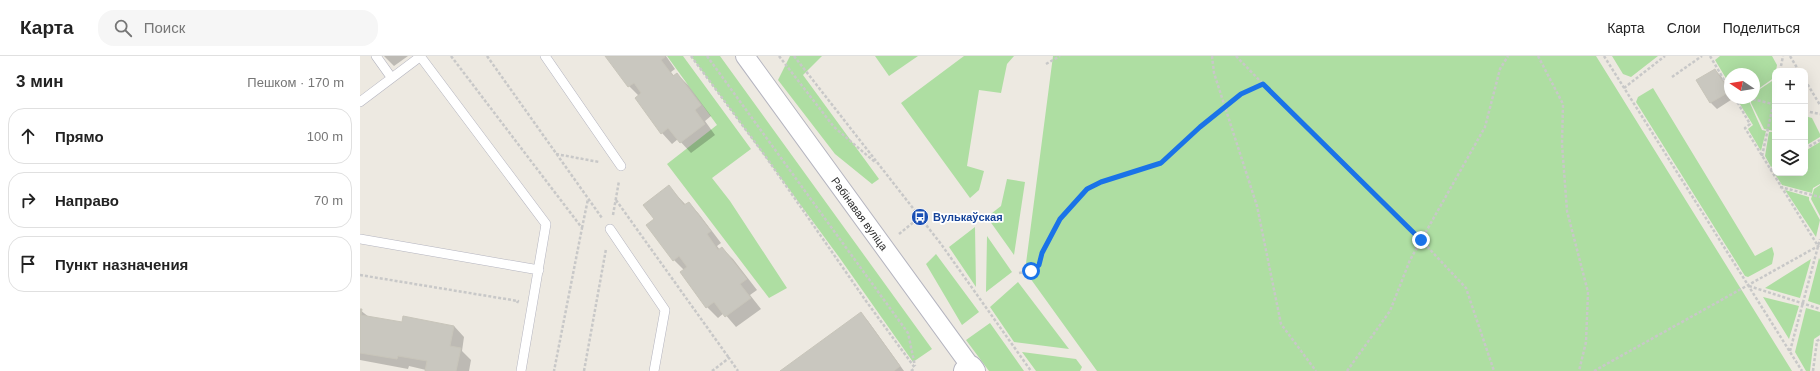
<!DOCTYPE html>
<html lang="ru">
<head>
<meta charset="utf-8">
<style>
	body { margin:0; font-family:Helvetica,sans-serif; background:#f6f6f6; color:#222 }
	.controls { position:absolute; right:12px; top:12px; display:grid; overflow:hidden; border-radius:8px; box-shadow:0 4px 16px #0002 }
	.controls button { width:36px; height:36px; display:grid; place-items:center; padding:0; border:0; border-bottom:1px solid #e0e0e0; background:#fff; color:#222; font:20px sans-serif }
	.compass { position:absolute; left:1364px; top:12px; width:36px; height:36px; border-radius:50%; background:#fff; box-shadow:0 4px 16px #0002; rotate:282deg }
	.stop { position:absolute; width:12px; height:12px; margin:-9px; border:3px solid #1a73e8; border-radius:50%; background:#fff }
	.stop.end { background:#1a73e8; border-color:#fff; box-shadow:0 1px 4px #0008 }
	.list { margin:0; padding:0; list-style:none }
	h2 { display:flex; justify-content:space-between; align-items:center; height:52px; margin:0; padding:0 16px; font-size:17px }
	h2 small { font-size:13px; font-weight:400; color:#767676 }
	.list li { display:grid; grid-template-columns:26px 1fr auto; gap:12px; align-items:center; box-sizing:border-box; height:56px; margin:0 8px 8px; padding:0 8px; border:1px solid #e0e0e0; border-radius:16px }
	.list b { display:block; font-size:15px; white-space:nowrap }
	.list em { font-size:13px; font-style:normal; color:#767676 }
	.icon { flex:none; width:22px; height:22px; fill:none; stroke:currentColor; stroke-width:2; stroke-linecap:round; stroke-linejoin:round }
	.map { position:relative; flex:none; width:1460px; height:315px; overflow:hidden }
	header { display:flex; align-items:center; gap:24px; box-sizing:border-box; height:56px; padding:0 20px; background:#fff; border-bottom:1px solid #e0e0e0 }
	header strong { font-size:19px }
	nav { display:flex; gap:22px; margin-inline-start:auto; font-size:14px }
	.search { width:280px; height:36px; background:#f6f6f6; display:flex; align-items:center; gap:10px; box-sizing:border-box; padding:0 14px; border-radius:16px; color:#767676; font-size:15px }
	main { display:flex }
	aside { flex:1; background:#fff }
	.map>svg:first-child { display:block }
</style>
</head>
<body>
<header>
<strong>Карта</strong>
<div class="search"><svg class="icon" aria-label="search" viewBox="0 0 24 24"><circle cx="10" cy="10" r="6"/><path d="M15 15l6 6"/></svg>Поиск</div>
<nav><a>Карта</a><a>Слои</a><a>Поделиться</a></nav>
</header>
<main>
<aside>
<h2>3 мин<small>Пешком · 170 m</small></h2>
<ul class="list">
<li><svg class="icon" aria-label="ahead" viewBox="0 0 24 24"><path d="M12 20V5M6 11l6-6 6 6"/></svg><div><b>Прямо</b></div><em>100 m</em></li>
<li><svg class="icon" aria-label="right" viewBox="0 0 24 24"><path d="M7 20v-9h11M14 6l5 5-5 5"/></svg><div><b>Направо</b></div><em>70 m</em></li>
<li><svg class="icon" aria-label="arrive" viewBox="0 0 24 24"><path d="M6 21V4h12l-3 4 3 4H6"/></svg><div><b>Пункт назначения</b></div></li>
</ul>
</aside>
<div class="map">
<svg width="1460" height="315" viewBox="0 0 1460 315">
	<rect width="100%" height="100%" fill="#ede9e1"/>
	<path fill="#aedea2" d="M 307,0 L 323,0 L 391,93 L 352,122 L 370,145 L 427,232 L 409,242 L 307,108 L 357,69 Z
		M 331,0 L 360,0 L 572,293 L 553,306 L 479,201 Z
		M 430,0 L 462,0 L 443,19 L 519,123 L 512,128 L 475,98 L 418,24 Z
		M 515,0 L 558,0 L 529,20 Z
		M 604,0 L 654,0 L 647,8 L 641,37 L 619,34 L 607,110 L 624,115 L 619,134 L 610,142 L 541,47 Z
		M 693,0 L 1236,0 L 1432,315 L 737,315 L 665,215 Z
		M 1252,0 L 1298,0 L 1271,21 L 1263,18 Z
		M 1360,0 L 1412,0 L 1417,9 L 1415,21 L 1394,36 L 1394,18 L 1370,18 L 1370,29 L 1355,4 Z
		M 1415,23 L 1415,74 L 1414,75 L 1404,73 L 1391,47 L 1391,42 L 1394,42 L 1394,37 Z
		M 1293,32 L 1395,200 L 1412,191 L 1414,198 L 1412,208 L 1388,221 L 1385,220 L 1276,46 L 1278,41 Z
		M 1376,42 L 1389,45 L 1402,74 L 1406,75 L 1401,95 L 1388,73 L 1393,69 Z
		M 1445,60 L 1452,62 L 1460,78 L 1460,81 L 1445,90 Z
		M 1409,76 L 1415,76 L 1415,108 L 1411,111 L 1405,100 Z
		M 1460,86 L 1460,128 L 1453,132 L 1452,137 L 1422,129 L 1413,115 L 1415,113 L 1415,117 L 1445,117 L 1445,95 Z
		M 647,123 L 665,126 L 654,199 L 627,161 L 641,150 Z
		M 1460,129 L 1460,160 L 1451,143 L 1454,133 Z
		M 1425,134 L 1449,141 L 1449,144 L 1460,164 L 1456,181 Z
		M 615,171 L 616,231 L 589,191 Z
		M 627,180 L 652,216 L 626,236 Z
		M 576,198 L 619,256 L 602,269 L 566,208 Z
		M 1459,202 L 1460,204 L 1460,249 L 1448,245 Z
		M 1451,203 L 1440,242 L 1405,232 Z
		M 658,226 L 709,293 L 654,286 L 630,251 Z
		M 1403,241 L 1439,250 L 1429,283 Z
		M 1446,252 L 1460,256 L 1460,279 L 1454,283 L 1450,315 L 1446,315 L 1435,296 Z
		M 630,267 L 664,315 L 629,315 L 606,284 Z
		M 662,296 L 716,303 L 722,311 L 720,315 L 676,315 Z"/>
	<path fill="#0003" d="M 24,0 L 48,0 L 34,10 Z
		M 246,0 L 306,0 L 315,13 L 311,16 L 314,20 L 317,18 L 328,29 L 351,60 L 345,65 L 355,79 L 331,97 L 318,83 L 312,88 L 302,77 L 279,40 L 269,30 Z
		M 1355,14 L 1361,20 L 1370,35 L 1370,42 L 1374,42 L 1357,53 L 1351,47 L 1338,25 Z
		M 309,131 L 326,149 L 329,147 L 339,158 L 361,187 L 357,190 L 360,194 L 362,192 L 373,203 L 397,234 L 390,239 L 401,253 L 376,271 L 364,257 L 358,262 L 347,251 L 324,214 L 314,204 L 295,163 Z
		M 0,254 L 9,261 L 43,268 L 94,270 L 104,281 L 102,295 L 111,304 L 109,315 L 66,315 L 66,314 L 49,310 L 48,313 L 0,304 Z
		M 501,258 L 508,265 L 544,315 L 422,315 Z"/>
	<path fill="#c9c7bf" stroke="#c8c5ba" d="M 245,0 L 304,0 L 305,1 L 301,4 L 313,20 L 317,17 L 341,49 L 335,54 L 345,68 L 320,87 L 308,72 L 301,78 L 275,42 L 281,37 L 274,27 L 268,31 Z
		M 1355,13 L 1369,36 L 1350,47 L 1336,24 Z
		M 309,129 L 324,149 L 329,146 L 351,175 L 347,178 L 358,194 L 362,191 L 387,223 L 380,228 L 391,242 L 365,261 L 354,246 L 346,252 L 320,216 L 327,211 L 319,200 L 313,205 L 286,169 L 294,163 L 283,149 Z
		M 0,253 L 2,253 L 1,259 L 42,266 L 43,260 L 94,270 L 90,290 L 101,292 L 96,315 L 65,315 L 67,305 L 38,300 L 37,303 L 0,297 Z
		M 501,256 L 540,310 L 534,315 L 420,315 Z"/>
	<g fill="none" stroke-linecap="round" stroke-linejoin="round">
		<defs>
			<path id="service" d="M 16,0 L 31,21
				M 60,0 L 186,168 L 161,315
				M 185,0 L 261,110
				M 0,46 L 61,0
				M 250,173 L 305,254 L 294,315
				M 0,183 L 179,214"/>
			<g id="minor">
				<path id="s1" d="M 385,0 L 611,311"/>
			</g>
			<path id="tertiary" d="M 605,315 L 611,311 L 614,315"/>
		</defs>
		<use href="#service" stroke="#b4b4bf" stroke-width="10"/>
		<use href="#minor" stroke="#b4b4bf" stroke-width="20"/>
		<use href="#tertiary" stroke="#b4b4bf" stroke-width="24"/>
		<path stroke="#c8c8c8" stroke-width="2.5" stroke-dasharray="3 2" stroke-linecap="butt" d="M 91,0 L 222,172 L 194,315
			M 127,0 L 242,162
			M 331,0 L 406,101 L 506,245 L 555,312
			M 347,0 L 548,277 L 555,310
			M 419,0 L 474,71 L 516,107
			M 434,0 L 581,188 L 671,315
			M 852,0 L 854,17 L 897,150 L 921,268 L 956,315
			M 876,0 L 903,28 L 1061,184 L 1106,232 L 1134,315
			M 1178,0 L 1203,48 L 1202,88 L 1207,155 L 1228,236 L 1226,286 L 1219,315
			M 1244,0 L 1442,315
			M 1350,0 L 1370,34
			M 1430,0 L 1439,15
			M 686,8 L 700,0
			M 1420,15 L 1423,0
			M 1312,21 L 1342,0
			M 1445,24 L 1460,49
			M 1264,32 L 1305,0
			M 1375,42 L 1390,68 L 1385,72 L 1458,190
			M 1388,42 L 1413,48
			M 1445,55 L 1460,58
			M 1445,93 L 1460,84
			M 196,98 L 239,106
			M 1402,100 L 1415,40
			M 1410,114 L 1415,111
			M 1420,131 L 1460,141
			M 256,144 L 369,302
			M 253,159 L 259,125
			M 222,172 L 228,143
			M 539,178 L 560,161
			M 659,217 L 671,215 L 679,209 L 682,197 L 700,163 L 727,133 L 741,126 L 801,107 L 840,71 L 881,38 L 903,28
			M 0,219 L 158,245 L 157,247
			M 1389,230 L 1460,253
			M 1430,295 L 1460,183
			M 224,315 L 246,193
			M 352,315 L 369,302 L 378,315
			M 551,315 L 555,312
			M 987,315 L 1030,255 L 1050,204 L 1125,71 L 1140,13 L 1148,0
			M 1234,315 L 1460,189
			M 1453,315 L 1457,285 L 1460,283"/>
		<use href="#service" stroke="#fff" stroke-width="9"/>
		<use href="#minor" stroke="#fff" stroke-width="18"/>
		<use href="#tertiary" stroke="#fff" stroke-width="22"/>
	</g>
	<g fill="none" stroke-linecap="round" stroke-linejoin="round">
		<path stroke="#1a73e8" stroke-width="5" d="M 671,215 L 679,209 L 682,197 L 700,163 L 727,133 L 741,126 L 801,107 L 840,71 L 881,38 L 903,28 L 1061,184"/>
	</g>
	<defs>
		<symbol id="bus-disc" viewBox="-11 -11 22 22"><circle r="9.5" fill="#1a4fb4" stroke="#fff"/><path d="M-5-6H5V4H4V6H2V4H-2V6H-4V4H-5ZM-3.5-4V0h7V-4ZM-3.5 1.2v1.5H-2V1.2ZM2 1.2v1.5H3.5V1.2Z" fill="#fff"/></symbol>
	</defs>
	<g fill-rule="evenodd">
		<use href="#bus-disc" x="550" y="151" width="20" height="20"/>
	</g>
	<g text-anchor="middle" stroke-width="3.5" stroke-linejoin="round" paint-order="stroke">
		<g font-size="11" fill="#2d2d2d" stroke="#fff">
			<text dy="4" stroke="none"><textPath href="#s1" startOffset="195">Рабінавая вуліца</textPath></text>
		</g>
		<g font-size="11" font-weight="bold" fill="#164399" stroke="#fff" text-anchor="start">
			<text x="573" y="165">Вулькаўская</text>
		</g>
	</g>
</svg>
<div class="controls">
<button>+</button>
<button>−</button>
<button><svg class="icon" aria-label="layers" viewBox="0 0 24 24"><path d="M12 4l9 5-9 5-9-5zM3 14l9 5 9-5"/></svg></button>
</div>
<svg class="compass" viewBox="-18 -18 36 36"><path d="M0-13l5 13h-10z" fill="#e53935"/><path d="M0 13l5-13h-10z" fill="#767676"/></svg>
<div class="stop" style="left:671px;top:215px"></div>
<div class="stop end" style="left:1061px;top:184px"></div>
</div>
</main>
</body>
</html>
